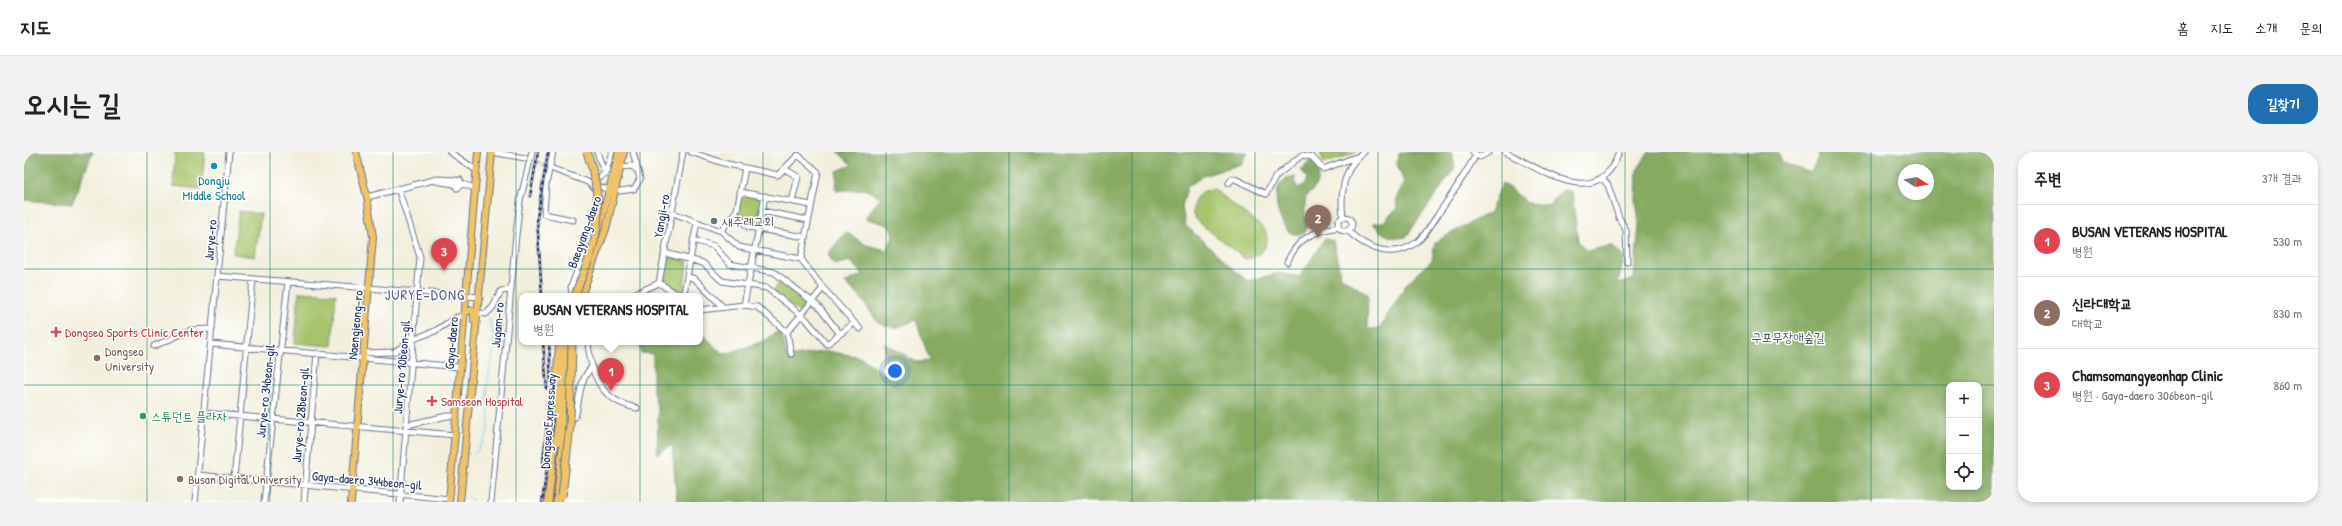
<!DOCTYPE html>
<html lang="ko">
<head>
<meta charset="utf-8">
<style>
	body { margin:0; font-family:"Patrick Hand","Poor Story",sans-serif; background:#f2f2f2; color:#202124 }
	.controls { position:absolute; right:12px; bottom:12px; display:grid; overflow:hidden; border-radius:8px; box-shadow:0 2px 6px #0003 }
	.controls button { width:36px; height:36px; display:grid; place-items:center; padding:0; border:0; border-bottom:1px solid #e0e0e0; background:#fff; color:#202124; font:20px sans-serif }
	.compass { position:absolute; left:1874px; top:12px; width:36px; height:36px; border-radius:50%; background:#fff; box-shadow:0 2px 6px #0003; rotate:101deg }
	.you { position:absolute; left:871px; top:219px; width:14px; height:14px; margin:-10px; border:3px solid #fff; border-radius:50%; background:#1a73e8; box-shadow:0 0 0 6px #1a73e833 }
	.badge { display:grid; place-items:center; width:26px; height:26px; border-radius:50%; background:#1f6fb2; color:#fff; font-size:13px; font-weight:700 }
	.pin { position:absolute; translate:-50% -33px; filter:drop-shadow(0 1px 2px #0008) }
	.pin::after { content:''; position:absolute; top:21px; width:14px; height:12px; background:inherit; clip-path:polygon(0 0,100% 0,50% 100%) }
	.popup { position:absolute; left:495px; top:141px; width:184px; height:52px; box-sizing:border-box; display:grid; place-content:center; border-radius:8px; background:#fff; filter:drop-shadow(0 1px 3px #0005); font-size:13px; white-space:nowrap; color:#757577 }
	.popup b { font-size:15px; color:#202124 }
	.popup::after { content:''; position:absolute; left:50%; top:100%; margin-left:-8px; border:8px solid transparent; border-top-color:#fff }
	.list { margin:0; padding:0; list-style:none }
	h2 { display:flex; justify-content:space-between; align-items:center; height:52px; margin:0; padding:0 16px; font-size:17px }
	h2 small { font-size:13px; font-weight:400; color:#757577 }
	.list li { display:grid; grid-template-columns:26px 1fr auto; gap:12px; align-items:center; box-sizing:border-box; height:72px; padding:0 16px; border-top:1px solid #e0e0e0 }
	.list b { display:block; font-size:15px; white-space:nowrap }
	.list p { margin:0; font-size:13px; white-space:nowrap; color:#757577 }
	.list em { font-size:13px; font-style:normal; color:#757577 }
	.icon { flex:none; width:22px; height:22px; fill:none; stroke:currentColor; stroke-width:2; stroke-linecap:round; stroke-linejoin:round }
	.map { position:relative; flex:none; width:1970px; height:350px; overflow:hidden; border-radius:16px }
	header { display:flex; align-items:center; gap:24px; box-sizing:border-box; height:56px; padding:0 20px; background:#fff; border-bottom:1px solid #e0e0e0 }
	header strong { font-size:19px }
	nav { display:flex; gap:22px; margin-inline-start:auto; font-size:14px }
	.intro { display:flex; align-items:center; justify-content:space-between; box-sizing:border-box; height:96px; padding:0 24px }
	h1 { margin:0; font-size:28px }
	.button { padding:10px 18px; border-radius:16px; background:#1f6fb2; color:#fff; font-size:14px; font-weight:700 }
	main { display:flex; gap:24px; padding:0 24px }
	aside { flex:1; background:#fff; border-radius:16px; box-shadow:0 2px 6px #0003 }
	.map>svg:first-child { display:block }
</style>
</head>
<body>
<header>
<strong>지도</strong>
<nav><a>홈</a><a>지도</a><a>소개</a><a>문의</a></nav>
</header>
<div class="intro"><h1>오시는 길</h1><a class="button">길찾기</a></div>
<main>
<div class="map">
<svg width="1970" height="350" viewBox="0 0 1970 350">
	<rect width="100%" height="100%" fill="#fff"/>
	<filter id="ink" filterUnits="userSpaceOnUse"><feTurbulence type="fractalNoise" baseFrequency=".025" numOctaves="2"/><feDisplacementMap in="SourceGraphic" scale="8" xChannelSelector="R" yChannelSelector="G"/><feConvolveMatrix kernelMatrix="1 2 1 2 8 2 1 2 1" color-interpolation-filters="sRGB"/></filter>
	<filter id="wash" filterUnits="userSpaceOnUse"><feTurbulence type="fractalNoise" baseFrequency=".012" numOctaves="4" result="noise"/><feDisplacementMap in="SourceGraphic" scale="16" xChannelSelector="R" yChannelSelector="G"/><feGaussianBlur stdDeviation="0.9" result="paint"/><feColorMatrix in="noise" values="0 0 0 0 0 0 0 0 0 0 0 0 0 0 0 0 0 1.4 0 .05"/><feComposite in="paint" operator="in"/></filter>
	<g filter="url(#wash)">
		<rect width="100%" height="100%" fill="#f2efdc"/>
		<path fill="#a7c46c" stroke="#617a65" d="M 151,0 L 181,0 L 177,37 L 149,34 Z
			M 1296,0 L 1333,0 L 1300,12 Z
			M 1190,37 L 1240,77 C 1249,92 1237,105 1221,107 L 1173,69 L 1169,63 C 1168,48 1174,38 1190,37 Z
			M 718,42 L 739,46 L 734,75 L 725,73 L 713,62 Z
			M 215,59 L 237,62 L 231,105 L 209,102 Z
			M 643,105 L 664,109 L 659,138 L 655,140 L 638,130 Z
			M 757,127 L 785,149 L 776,161 L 749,139 Z
			M 275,140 L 312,142 L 308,194 L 271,191 Z"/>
		<path fill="#85aa60" stroke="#506c5f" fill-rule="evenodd" d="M 0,0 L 69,0 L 48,52 L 0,48 Z
			M 814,0 L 1224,0 L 1217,12 L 1179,24 L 1163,35 L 1158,54 L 1161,73 L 1223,129 L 1255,121 L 1276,125 L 1300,87 L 1309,89 L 1317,125 L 1344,142 L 1343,177 L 1355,177 L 1383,131 L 1408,108 L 1411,90 L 1466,60 L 1478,32 L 1487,37 L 1503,51 L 1524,53 L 1539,38 L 1548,40 L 1554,89 L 1563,99 L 1588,93 L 1600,105 L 1594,132 L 1610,127 L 1615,72 L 1612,47 L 1613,18 L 1625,0 L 1754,0 L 1759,11 L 1787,21 L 1796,0 L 1970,0 L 1970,350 L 653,350 L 648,293 L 633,302 L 634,258 L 629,240 L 629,202 L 617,201 L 616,190 L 676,190 L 676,178 L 693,197 L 701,202 L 740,189 L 757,177 L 763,205 L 803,199 L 837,205 L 861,223 L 861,191 L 892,210 L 906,209 L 892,168 L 871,176 L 854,171 L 835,143 L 821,131 L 839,122 L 826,109 L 810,113 L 804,102 L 822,80 L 842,93 L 863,98 L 870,83 L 864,73 L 841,66 L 857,45 L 840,37 L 812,39 L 813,19 L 828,13 ZM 1880,18 L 1904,18 L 1904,42 L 1880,42 ZM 1925,233 L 1955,233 L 1955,335 L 1925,335 Z
			M 1376,0 L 1428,0 L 1431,16 L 1382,85 C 1368,88 1358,83 1349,71 L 1359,70 L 1373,56 L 1372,47 L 1380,30 L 1372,10 Z
			M 1287,8 C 1297,14 1296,30 1288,39 C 1287,40 1283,42 1283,43 C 1280,47 1280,70 1283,74 L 1279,82 C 1276,82 1272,83 1269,82 C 1255,78 1239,28 1271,24 L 1272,33 L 1275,36 L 1281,32 L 1283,26 L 1277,18 Z"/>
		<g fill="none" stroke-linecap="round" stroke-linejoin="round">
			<path stroke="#66c4e4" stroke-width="1" d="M 450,302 C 472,280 463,262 463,235 C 464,222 469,208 470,195 C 471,186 467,176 465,167
				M 444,344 L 449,350"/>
		</g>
	</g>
	<g filter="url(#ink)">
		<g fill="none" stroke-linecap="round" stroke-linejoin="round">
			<path stroke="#c7c9c3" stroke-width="5" stroke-dasharray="5 2.5" stroke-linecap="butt" d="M 504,7 L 529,17"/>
			<defs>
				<path id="minor" d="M 426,0 L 452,18
					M 468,0 L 501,6
					M 529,0 L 522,32 L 520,62 L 549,68
					M 573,0 L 579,17 L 584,17
					M 667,0 L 699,11 L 754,23 L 774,3 L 794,20 L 777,107
					M 1449,0 L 1456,5 L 1465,0
					M 1481,0 C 1517,17 1575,61 1595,0
					M 597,15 L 608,14 L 614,19
					M 529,17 L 582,37
					M 761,17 L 774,25 L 768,49
					M 1578,26 L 1584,33 L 1595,66 L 1602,78 L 1603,110
					M 411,29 L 430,32
					M 1205,31 L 1208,27 L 1211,27 L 1242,42 L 1252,24 L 1278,3 L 1288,5 L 1299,17 L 1335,4
					M 438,32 L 433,36 L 430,31 L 436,28 L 438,32 L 451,36
					M 374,36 L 396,105 L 376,350
					M 572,39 L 567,32 L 581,21 L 588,0
					M 596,39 L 610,37 L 616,27 L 609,0
					M 716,40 L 787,53
					M 343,45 L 413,27 L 432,28
					M 738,59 L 784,68
					M 649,61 L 697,79 L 715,95 L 777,107 L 799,136 L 836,177
					M 711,62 L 724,75 L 781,85
					M1314 72a7 7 0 1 1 14 0a7 7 0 1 1-14 0Z
					M 1319,65 C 1316,42 1319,15 1340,0
					M 697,79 L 713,58 L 721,16
					M 1324,79 C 1343,97 1369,108 1393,90 C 1402,83 1410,68 1417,58 C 1430,40 1441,22 1452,3
					M 669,88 L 690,94 L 706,112 L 750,120 L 794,154 L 816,182
					M 641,101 L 679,111 L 698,129 L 743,136 L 781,166 L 803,192 L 829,172
					M 1263,110 C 1275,85 1288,80 1314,75
					M 193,124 L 456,145
					M 663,124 L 671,127 L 699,155
					M 635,131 L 656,144
					M 548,144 L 547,135 L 571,72
					M 606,144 L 635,131 L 659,0
					M 652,144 L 660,141 L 673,70
					M 720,153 L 741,44
					M 676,158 L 720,153 L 733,155 L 763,180 L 767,202
					M 454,161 L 462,162 L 469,155 L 477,139 L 487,138
					M 763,180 L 799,136
					M 564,190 C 567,224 577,249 613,256
					M 187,192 L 435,215
					M 130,194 L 167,178 L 188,177
					M 341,201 L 370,200 L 390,187 L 411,179 L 433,165 L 440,164
					M 180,261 L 431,283
					M 545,268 L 551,265 C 556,249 554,230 567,216
					M 383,273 L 423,264 L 433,264
					M 174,323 L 426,347
					M 210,327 L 229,127
					M 171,350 L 205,0
					M 240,350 L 264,130
					M 280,350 L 293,201
					M 467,350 L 492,83 L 496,49 L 508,0"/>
				<path id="major" d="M 574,80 L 595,0
					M 557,144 L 582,77 L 600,0
					M 440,163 L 442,160 L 447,158 L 450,160 L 450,168
					M 543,253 L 544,228
					M 327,350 L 349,85 L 343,45 L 332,0
					M 425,350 L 454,0
					M 436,350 L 468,0"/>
				<path id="highway" d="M 536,290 L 541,190
					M 524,350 L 532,277 L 534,210 L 536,190
					M 533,350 L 540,285"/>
			</defs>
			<use href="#minor" stroke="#66728a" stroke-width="7"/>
			<use href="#major" stroke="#66728a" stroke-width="8"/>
			<use href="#highway" stroke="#66728a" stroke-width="9"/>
			<use href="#minor" stroke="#fff" stroke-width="5"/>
			<use href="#major" stroke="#f0c369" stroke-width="6"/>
			<use href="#highway" stroke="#f0c369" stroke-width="7"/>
			<defs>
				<path id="rail" d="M 506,44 L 514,0
					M 518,144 L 513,66 L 524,0
					M 519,190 L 523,237
					M 519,310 L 523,273
					M 518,350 L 529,275 L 525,190"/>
			</defs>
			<use href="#rail" stroke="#1b2f5e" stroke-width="2.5"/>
			<use href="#rail" stroke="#fff" stroke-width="1" stroke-dasharray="3" stroke-linecap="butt"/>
			<defs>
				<path id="highway-bridge" d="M 551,144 C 556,127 565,111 569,94 C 578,62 574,31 563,0
					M 538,344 L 546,273 L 548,190"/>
			</defs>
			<use href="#highway-bridge" stroke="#66728a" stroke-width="9" stroke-linecap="butt"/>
			<use href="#highway-bridge" stroke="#f0c369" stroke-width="7"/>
		</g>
	</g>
	<path fill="none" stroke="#0f766e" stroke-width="1" stroke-opacity="0.55" d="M 123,0 L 123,350M 246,0 L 246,350M 369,0 L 369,350M 492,0 L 492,350M 616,0 L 616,350M 739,0 L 739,350M 862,0 L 862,350M 985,0 L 985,350M 1108,0 L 1108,350M 1231,0 L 1231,350M 1354,0 L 1354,350M 1478,0 L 1478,350M 1601,0 L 1601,350M 1724,0 L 1724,350M 1847,0 L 1847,350M 0,117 L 1970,117M 0,233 L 1925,233M 1955,233 L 1970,233"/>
	<circle fill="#0f9aa8" stroke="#fff" stroke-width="1.5" cx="190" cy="14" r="4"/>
	<circle fill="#6b7280" stroke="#fff" stroke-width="1.5" cx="690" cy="69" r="4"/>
	<g fill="#e0444e" stroke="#fff" stroke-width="1.5">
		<path d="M30 174h4v4h4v4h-4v4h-4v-4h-4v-4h4z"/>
		<path d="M406 243h4v4h4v4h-4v4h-4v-4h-4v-4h4z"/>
	</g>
	<g fill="#8d6e63" stroke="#fff" stroke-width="1.5">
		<circle cx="73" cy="206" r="4"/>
		<circle cx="156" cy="327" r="4"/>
	</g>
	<circle fill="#2e9e5b" stroke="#fff" stroke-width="1.5" cx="119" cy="264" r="4"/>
	<g text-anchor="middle" stroke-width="3" stroke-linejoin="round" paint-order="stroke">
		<g font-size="13" fill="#0d838f" stroke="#fff">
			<text x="190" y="33">Dongju<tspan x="190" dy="15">Middle School</tspan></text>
		</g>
		<g font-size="13" fill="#1b2f5e" stroke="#fff">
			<text transform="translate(637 64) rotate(-80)" y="5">Yangji-ro</text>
			<text transform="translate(560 80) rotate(-70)" y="5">Baegyang-daero</text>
			<text transform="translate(186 88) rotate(-85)" y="5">Jurye-ro</text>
			<text transform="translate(331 173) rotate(-85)" y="5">Naengjeong-ro</text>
			<text transform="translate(473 173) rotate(-85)" y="5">Jugam-ro</text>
			<text transform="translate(427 191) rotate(-85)" y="5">Gaya-daero</text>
			<text transform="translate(377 215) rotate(-85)" y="5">Jurye-ro 10beon-gil</text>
			<text transform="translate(241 239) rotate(-84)" y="5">Jurye-ro 34beon-gil</text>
			<text transform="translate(276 263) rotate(-85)" y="5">Jurye-ro 28beon-gil</text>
			<text transform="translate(524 269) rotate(-86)" y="5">Dongseo Expressway</text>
			<text transform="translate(343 328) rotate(5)" y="5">Gaya-daero 344beon-gil</text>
		</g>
		<g font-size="13" fill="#5b616d" stroke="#fff" text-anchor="start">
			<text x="698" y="74">새주례교회</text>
		</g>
		<g font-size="13" fill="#be3a42" stroke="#fff" text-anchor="start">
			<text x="41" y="185">Dongseo Sports Clinic Center</text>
			<text x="417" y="254">Samseon Hospital</text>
		</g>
		<g font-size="13" fill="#455c62" stroke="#fff">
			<text x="1764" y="190">구포무장애숲길</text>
		</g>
		<g font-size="13" fill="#785e54" stroke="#fff" text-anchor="start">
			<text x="81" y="204">Dongseo<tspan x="81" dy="15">University</tspan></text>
			<text x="164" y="332">Busan Digital University</text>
		</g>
		<g font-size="13" fill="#27864d" stroke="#fff" text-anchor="start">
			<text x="127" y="269">스튜던트 플라자</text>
		</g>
		<g font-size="15" letter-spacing="1" fill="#555e96" stroke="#fff">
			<text x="401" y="148">JURYE-DONG</text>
		</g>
	</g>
</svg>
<div class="controls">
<button>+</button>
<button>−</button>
<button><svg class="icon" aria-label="locate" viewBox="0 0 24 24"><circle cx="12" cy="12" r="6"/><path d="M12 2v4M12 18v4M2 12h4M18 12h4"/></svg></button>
</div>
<svg class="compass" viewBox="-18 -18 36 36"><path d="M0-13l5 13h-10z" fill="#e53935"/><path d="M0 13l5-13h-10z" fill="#757577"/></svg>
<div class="you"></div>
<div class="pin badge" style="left:587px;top:239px;background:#e0444e">1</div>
<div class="popup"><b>BUSAN VETERANS HOSPITAL</b>병원</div>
<div class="pin badge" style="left:1294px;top:86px;background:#8d6e63">2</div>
<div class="pin badge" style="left:420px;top:119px;background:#e0444e">3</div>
</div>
<aside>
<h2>주변<small>3개 결과</small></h2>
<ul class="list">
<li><span class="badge" style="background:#e0444e">1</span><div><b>BUSAN VETERANS HOSPITAL</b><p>병원</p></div><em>530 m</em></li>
<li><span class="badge" style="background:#8d6e63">2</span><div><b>신라대학교</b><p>대학교</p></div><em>830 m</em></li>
<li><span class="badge" style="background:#e0444e">3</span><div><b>Chamsomangyeonhap Clinic</b><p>병원 · Gaya-daero 306beon-gil</p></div><em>860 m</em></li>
</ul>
</aside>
</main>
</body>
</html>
